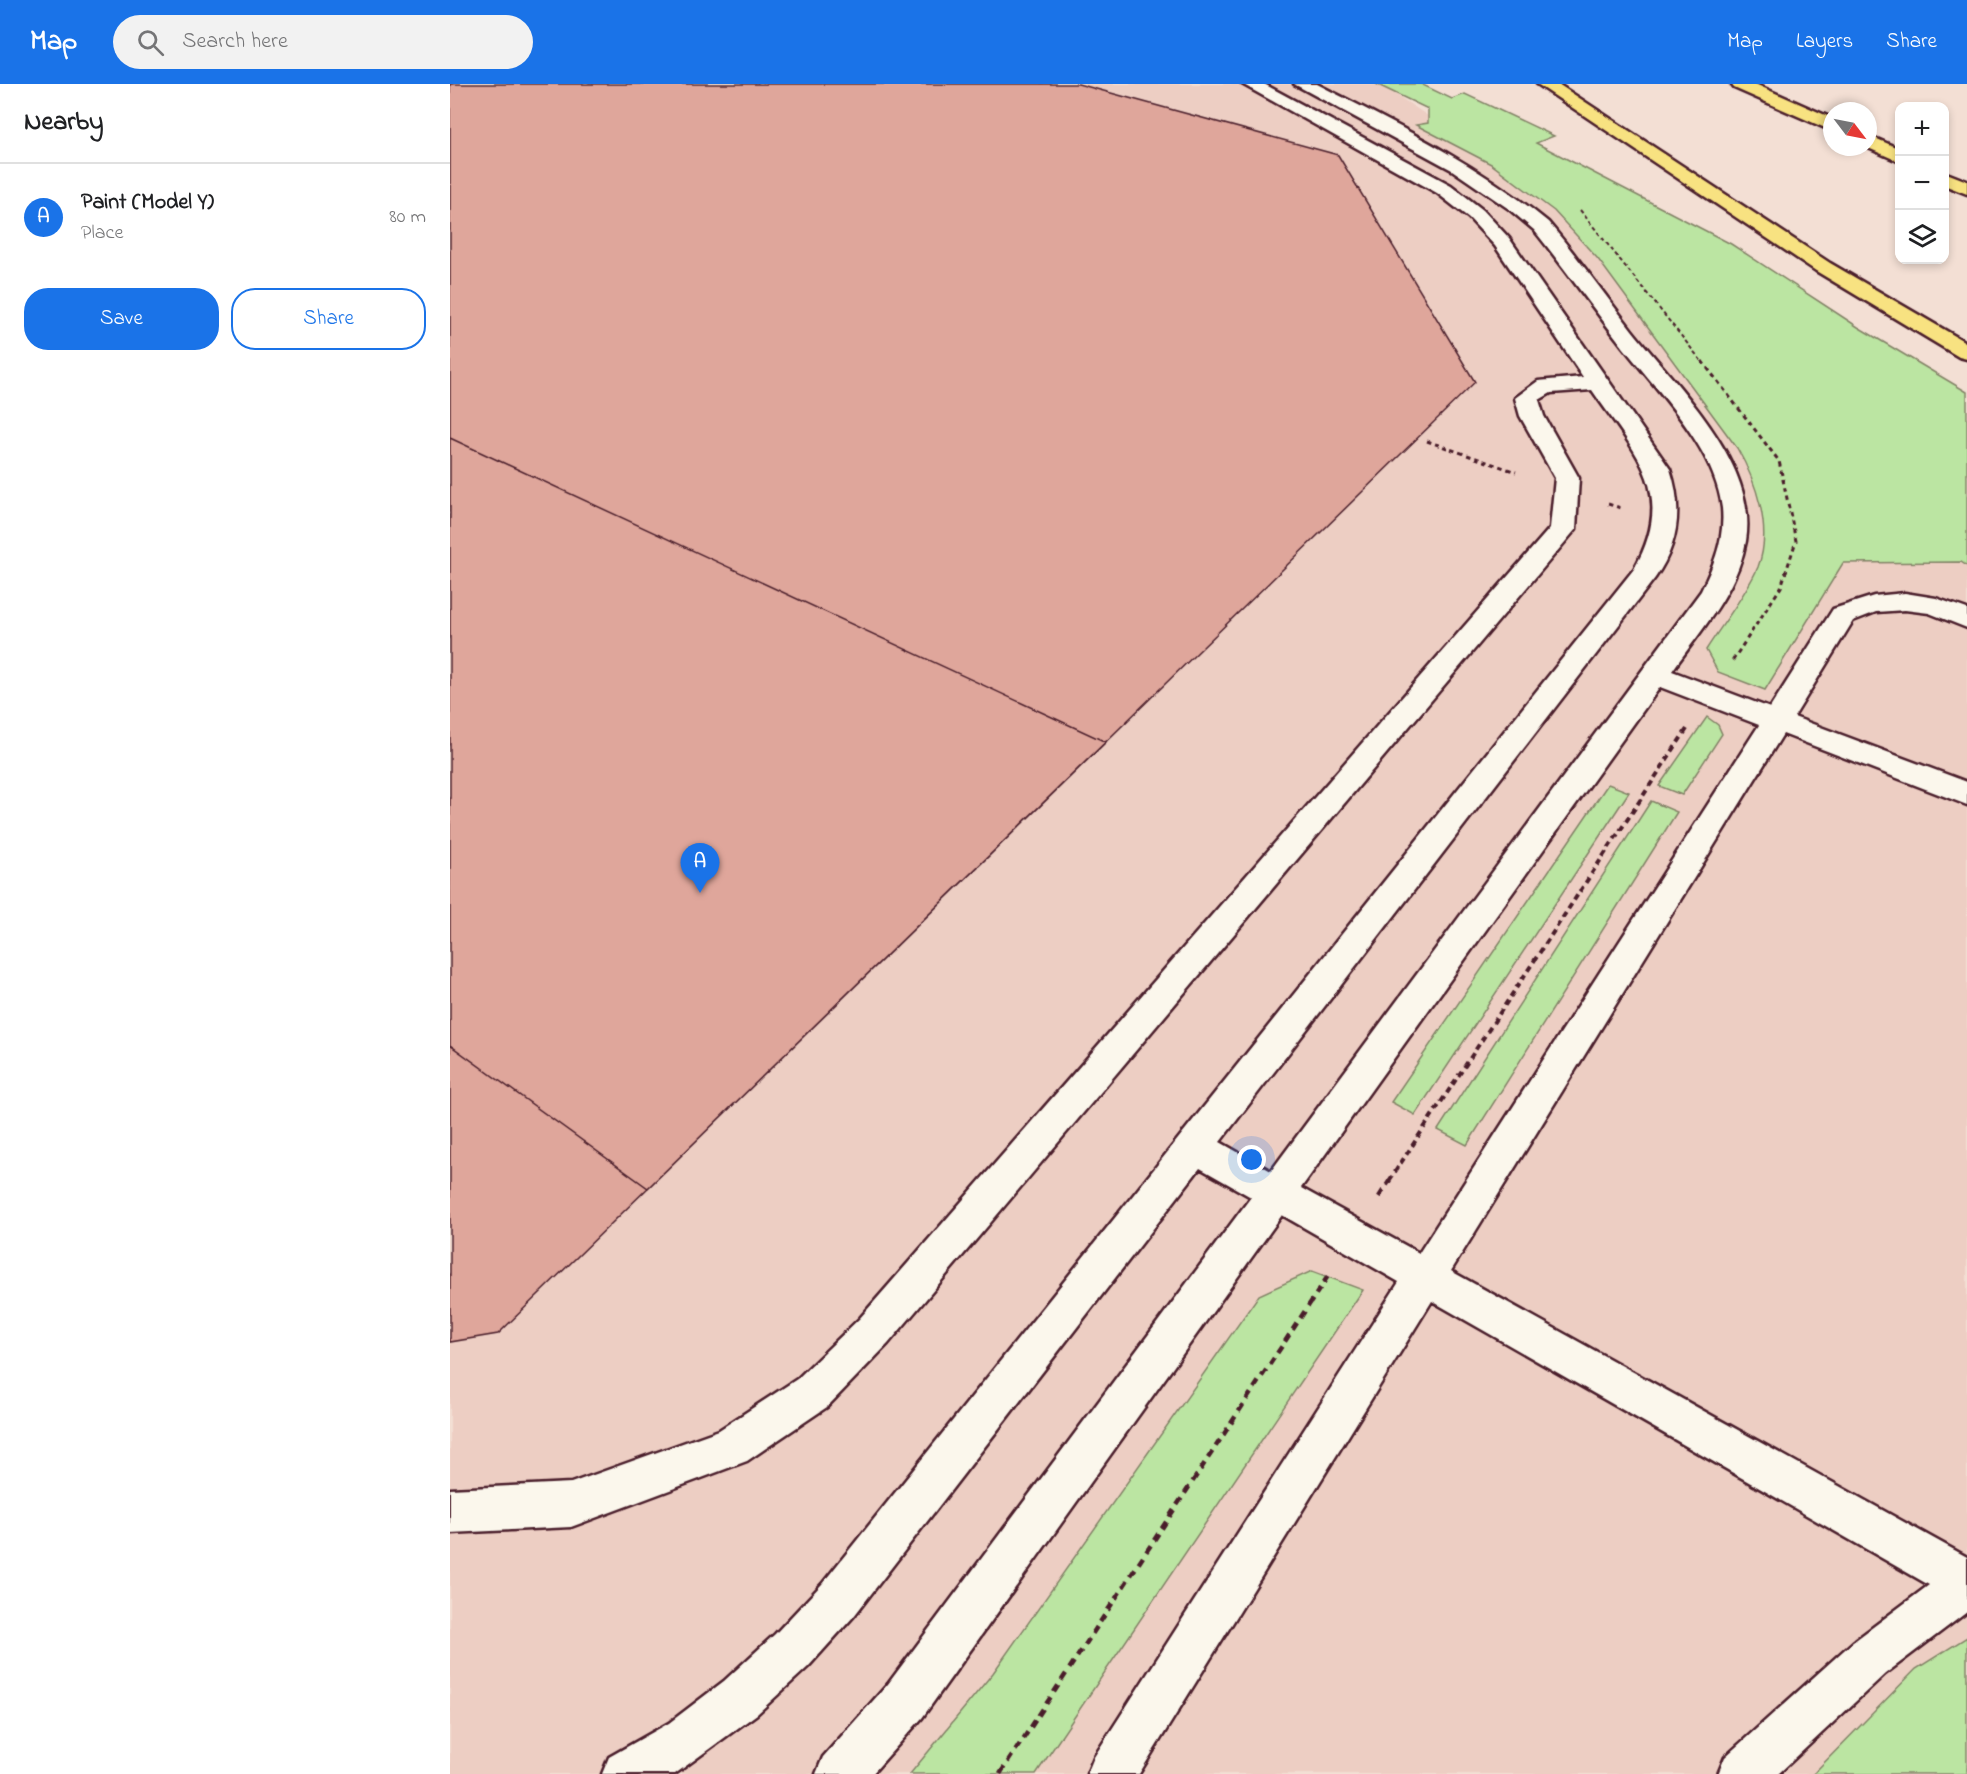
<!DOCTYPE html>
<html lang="en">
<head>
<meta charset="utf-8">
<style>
	body { margin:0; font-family:"Indie Flower",sans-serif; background:#f2f2f2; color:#202124 }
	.controls { position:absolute; right:18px; top:18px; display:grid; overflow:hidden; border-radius:12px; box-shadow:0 3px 9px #0003 }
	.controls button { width:54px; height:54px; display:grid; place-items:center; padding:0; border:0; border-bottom:2px solid #e0e0e0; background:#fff; color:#202124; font:30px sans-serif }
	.compass { position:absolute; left:1373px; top:18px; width:54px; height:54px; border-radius:50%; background:#fff; box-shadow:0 3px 9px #0003; rotate:122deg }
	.you { position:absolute; left:802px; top:1076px; width:21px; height:21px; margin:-15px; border:4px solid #fff; border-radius:50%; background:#1a73e8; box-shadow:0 0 0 9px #1a73e833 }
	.badge { display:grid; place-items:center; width:39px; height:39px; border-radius:50%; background:#1a73e8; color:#fff; font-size:20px; font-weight:700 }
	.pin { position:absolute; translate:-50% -50px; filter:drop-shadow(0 2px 3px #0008) }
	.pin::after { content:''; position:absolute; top:32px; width:21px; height:18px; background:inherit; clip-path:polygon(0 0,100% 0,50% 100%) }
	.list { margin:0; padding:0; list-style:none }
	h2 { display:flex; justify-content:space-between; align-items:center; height:78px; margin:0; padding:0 24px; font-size:26px }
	h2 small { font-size:20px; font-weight:400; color:#757577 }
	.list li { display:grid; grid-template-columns:39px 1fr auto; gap:18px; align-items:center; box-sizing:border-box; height:108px; padding:0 24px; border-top:2px solid #e0e0e0 }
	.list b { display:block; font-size:22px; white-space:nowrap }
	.list p { margin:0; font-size:20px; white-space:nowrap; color:#757577 }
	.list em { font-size:20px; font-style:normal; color:#757577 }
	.actions { display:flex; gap:12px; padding:18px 24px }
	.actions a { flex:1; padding:14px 0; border:2px solid #1a73e8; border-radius:24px; text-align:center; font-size:21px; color:#1a73e8 }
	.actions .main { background:#1a73e8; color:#fff }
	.icon { flex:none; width:33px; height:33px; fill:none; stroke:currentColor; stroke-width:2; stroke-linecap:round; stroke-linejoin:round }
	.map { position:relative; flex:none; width:1517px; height:1690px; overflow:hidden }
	header { display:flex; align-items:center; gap:36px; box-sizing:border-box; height:84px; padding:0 30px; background:#1a73e8; color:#fff }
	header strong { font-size:28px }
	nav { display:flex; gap:33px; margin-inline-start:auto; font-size:21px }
	.search { width:420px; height:54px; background:#f2f2f2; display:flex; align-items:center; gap:15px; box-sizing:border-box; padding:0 21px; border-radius:33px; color:#757577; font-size:22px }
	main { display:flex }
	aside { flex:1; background:#fff }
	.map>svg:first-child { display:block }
</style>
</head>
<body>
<header>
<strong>Map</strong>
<div class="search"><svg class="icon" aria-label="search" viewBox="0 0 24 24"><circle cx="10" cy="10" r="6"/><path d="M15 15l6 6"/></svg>Search here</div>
<nav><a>Map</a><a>Layers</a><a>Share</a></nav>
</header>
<main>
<aside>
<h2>Nearby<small></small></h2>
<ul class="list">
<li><span class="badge">A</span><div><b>Paint (Model Y)</b><p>Place</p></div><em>80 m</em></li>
</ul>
<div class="actions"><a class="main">Save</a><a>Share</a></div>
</aside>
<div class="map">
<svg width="1517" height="1690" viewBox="0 0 1517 1690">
	<rect width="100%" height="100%" fill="#f3dfd4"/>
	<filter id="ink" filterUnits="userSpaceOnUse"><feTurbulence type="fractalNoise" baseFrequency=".0167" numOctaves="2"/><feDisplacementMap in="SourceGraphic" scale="12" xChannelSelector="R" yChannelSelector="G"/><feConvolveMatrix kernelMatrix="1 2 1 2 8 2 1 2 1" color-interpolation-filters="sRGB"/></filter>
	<g filter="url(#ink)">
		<path fill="#edcec3" d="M 0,0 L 930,0 L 1517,391 L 1517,1690 L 0,1690 Z"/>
		<path fill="#bbe5a2" stroke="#828266" stroke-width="1.5" d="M 926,0 L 971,0 L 1002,15 L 1015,10 L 1104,52 L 1086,59 L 1281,160 L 1408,243 L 1517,308 L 1517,482 L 1511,478 L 1393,479 L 1315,606 L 1268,588 L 1256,566 C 1271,542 1297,509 1308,483 C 1323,445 1306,397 1287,364 L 1148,175 L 1104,127 L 1041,80 L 966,41 L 978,39 L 978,25 Z
			M 1257,633 L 1268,641 L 1272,650 L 1232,711 L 1209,702 Z
			M 1158,700 L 1179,708 L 965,1031 L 941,1018 Z
			M 1201,717 L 1227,728 L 1017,1061 L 988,1046 Z
			M 862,1187 L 913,1206 L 586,1690 L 460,1690 L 543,1589 L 809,1211 Z
			M 1517,1553 L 1517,1690 L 1363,1690 L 1466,1585 Z"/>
		<path fill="#dfa69b" stroke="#4a1f2b" stroke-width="1.5" d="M 0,0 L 628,0 L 888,71 L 1025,298 L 48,1250 L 0,1258 Z
			M 0,354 L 656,658 L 198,1104 L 0,961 Z"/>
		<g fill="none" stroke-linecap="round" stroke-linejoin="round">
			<defs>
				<path id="minor" d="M 792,0 L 814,0 L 1001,101 L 1033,126 L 1059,154 L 1220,385 C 1233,424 1229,460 1205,494 L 770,1058 L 821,1087 L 1251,507 C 1264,481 1275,454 1272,424 C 1265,362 1203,303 1167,255 C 1139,219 1113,182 1084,146 L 1059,125 L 1002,86 L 844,0 L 867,0 C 947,41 1028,80 1098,138 C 1128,173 1154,210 1182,246 C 1226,302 1309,379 1296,457 C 1287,507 1251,546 1222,587 L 1320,624 L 1383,525 L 1424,512 L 1455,509 L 1486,514 L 1517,525 L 1517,544 L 1479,529 L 1455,526 L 1426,528 L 1403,537 L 1344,633 L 1517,698 L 1517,721 L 1333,650 L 1001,1187 L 1517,1473 L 1517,1528 L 1435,1590 L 1328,1690 L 1268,1690 L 1275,1673 L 1403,1558 L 1479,1501 L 982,1217 L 689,1690 L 637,1690 L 644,1673 L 949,1198 L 832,1131 L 472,1634 L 422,1690 L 366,1690 L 373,1673 L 438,1600 L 801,1113 L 750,1084 L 404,1532 L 358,1583 L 307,1630 L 225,1690 L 152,1690 L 159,1673 L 219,1639 L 274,1597 L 325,1550 L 372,1500 L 1184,485 C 1228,407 1185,369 1142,306 L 1101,309 L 1089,316 L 1094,332 L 1129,394 L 1126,445 L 438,1260 L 377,1323 L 297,1377 L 121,1443 L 0,1449 L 0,1405 L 121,1399 L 269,1346 L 347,1295 L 410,1234 L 1100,444 L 1105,394 L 1070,332 L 1065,314 L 1088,297 L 1133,293 L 1045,162 L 1019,134 L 987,109 ZM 1210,603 L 1309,641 L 969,1169 L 851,1104 Z"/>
				<path id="highway" d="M 1087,0 L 1108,0 L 1380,179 L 1517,259 L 1517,275 L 1509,273 L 1366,187 Z
					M 1281,0 L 1305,0 L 1382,34 L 1382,47 L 1284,4 Z
					M 1418,51 L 1450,65 L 1450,78 L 1416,63 L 1418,63 Z
					M 1494,88 L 1517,97 L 1517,110 L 1494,101 Z"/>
			</defs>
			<use href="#minor" stroke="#4a1f2b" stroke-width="5"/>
			<use href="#highway" stroke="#4a1f2b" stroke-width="5"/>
			<path stroke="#4a1f2b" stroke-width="2" stroke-dasharray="4 3" stroke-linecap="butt" d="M 1130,126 L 1253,279"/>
			<path stroke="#4a1f2b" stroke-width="3" stroke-dasharray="4.5 4" stroke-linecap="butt" d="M 1252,277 L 1329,377 L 1346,457 L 1331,503 L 1281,579
				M 977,357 L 1066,388
				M 1158,420 L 1174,425"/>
			<path stroke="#4a1f2b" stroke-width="4" stroke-dasharray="6 4.5" stroke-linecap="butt" d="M 939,1097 L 1237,645"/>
			<path stroke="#4a1f2b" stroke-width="4.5" stroke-dasharray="8 6" stroke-linecap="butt" d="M 929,1113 L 940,1096
				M 550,1690 L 878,1192"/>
			<use href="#minor" fill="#fbf7ec" fill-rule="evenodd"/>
			<use href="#highway" fill="#f8e281" fill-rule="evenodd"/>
		</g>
	</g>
</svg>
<div class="controls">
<button>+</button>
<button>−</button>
<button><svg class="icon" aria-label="layers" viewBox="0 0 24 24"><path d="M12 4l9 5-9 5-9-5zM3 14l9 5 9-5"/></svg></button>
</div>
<svg class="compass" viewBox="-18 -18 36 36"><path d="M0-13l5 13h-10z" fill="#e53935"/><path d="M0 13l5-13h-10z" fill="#757577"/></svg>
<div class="you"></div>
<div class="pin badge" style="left:250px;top:809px">A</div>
</div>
</main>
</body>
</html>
